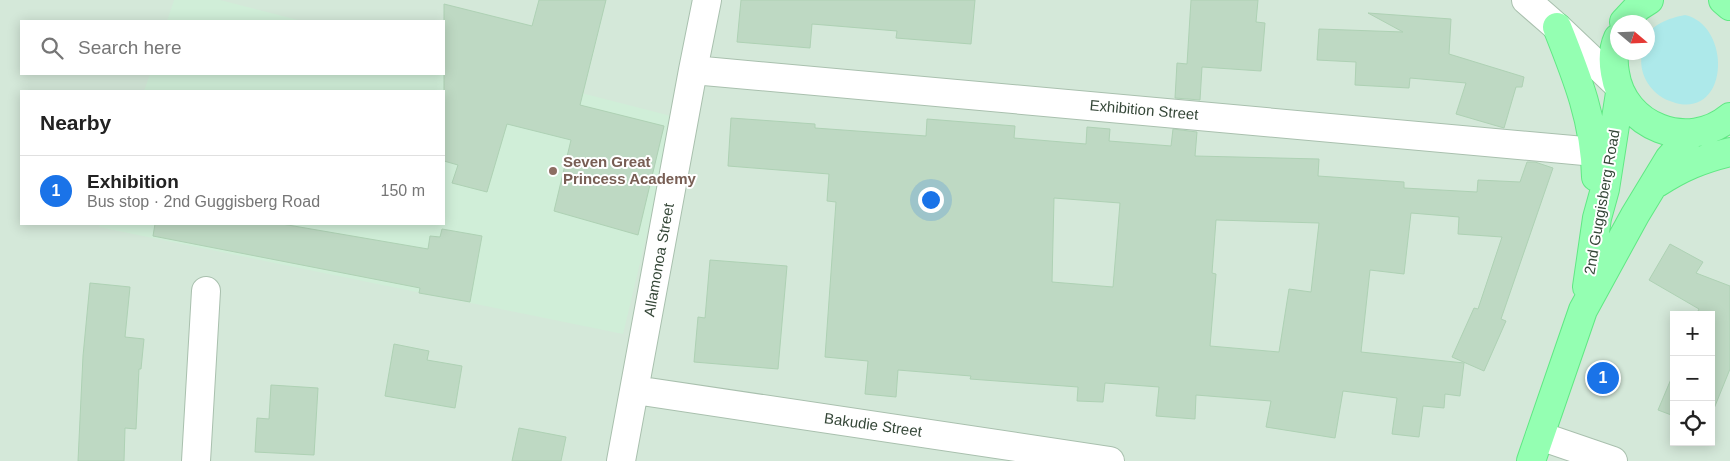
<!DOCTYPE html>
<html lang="en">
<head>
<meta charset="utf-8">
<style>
	body { margin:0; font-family:Arial,sans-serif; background:#f6f6f6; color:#222 }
	.controls { position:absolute; right:15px; bottom:15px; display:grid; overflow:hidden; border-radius:0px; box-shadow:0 2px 12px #0003 }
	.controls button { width:45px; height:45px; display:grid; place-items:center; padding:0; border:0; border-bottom:1px solid #e0e0e0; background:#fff; color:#222; font:25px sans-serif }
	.compass { position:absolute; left:1610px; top:15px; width:45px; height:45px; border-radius:50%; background:#fff; box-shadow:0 2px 12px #0003; rotate:109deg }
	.you { position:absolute; left:930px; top:199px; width:18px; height:18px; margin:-12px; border:4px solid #fff; border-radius:50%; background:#1a73e8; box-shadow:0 0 0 8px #1a73e833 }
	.badge { display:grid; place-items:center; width:32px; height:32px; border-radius:50%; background:#1a73e8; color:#fff; font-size:16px; font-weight:700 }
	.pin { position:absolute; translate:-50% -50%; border:2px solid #fff; box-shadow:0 1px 5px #0006 }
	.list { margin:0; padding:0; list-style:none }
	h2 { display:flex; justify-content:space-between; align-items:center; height:65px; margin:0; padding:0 20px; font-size:21px }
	h2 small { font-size:16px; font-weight:400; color:#767676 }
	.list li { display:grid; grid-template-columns:32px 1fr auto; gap:15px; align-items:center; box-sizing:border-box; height:70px; padding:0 20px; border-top:1px solid #e0e0e0 }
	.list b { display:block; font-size:19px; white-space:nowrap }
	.list p { margin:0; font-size:16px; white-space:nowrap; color:#767676 }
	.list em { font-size:16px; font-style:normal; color:#767676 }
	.icon { flex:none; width:28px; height:28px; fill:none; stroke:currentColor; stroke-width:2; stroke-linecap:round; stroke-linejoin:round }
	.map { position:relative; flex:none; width:1730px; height:461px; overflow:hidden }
	.search { position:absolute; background:#fff; box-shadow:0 2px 12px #0003; left:20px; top:20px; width:425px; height:55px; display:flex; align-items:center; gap:12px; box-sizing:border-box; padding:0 18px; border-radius:0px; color:#767676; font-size:19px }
	.panel { position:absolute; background:#fff; box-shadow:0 2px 12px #0003; left:20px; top:90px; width:425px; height:135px; border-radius:0px }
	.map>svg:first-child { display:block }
</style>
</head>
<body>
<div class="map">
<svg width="1730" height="461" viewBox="0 0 1730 461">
	<rect width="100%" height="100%" fill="#e6f4ea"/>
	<path fill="#d4e8d9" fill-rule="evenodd" d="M 0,0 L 1730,0 L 1730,461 L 0,461 ZM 21,21 L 444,21 L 444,74 L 21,74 ZM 1618,22 L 1648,22 L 1648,52 L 1618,52 ZM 21,91 L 444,91 L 444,224 L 21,224 ZM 1674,315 L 1711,315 L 1711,442 L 1674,442 Z"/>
	<path fill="#d0eed8" d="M 174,0 L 220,0 L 302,21 L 167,21 Z
		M 444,58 L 675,117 L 623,334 L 99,227 L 100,224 L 444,224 L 444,91 L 144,91 L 150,74 L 444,74 Z"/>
	<path fill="#ade9ea" d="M 1685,15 C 1730,25 1730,112 1680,104 C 1670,102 1661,98 1654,91 C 1644,81 1639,67 1642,53 L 1648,52 C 1648,48 1646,41 1648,36 C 1652,23 1674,17 1685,15 Z"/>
	<path fill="#bed9c3" stroke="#aed1b4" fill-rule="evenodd" d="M 539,0 L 606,0 L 580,105 L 664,126 L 638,235 L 554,211 L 571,140 L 507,124 L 487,192 L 452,183 L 458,165 L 444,161 L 444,4 L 532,26 Z
		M 741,0 L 975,0 L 971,44 L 896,38 L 897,31 L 812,24 L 810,48 L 737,42 Z
		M 1191,0 L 1258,0 L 1256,22 L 1265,23 L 1261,71 L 1202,67 L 1200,100 L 1175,98 L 1177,63 L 1187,64 Z
		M 1368,13 L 1451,19 L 1449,54 L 1524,77 L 1522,87 L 1516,87 L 1504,128 L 1456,114 L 1466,83 L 1410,78 L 1409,88 L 1355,85 L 1356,62 L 1317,60 L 1319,29 L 1403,32 Z
		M 731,118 L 815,124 L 815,128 L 926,136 L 927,119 L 1015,126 L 1014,138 L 1086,144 L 1087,127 L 1110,129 L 1109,141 L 1171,146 L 1173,129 L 1197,132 L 1195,156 L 1319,159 L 1318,176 L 1404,182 L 1404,188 L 1477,192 L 1478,180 L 1520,182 L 1527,162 L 1535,162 L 1553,168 L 1501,319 L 1506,321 L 1484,371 L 1452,357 L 1474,308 L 1478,309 L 1502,237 L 1458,234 L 1459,217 L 1411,213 L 1404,274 L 1370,270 L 1361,352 L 1464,363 L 1460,396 L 1445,394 L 1444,408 L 1423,406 L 1419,437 L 1392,434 L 1397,398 L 1343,391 L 1335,438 L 1266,427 L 1271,401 L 1196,395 L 1195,419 L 1156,416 L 1159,387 L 1105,383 L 1103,402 L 1077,401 L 1078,387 L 970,379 L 971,376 L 898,370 L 896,397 L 865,394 L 868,361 L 825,357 L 836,202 L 827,201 L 829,174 L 728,166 ZM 1054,198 L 1120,203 L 1113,287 L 1052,282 ZM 1216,220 L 1319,223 L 1311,292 L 1289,289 L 1279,352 L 1210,346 L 1216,274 L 1212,273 Z
		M 155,224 L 282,224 L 428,249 L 430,236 L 440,237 L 442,229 L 482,236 L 470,302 L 419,293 L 420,288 L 153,236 Z
		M 1670,244 L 1703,262 L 1696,273 L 1730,286 L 1730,369 L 1711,416 L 1711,315 L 1696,315 L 1699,309 L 1649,280 Z
		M 710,260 L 787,266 L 778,369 L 694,362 L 698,317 L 705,318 Z
		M 90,283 L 130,287 L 125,337 L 144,339 L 141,369 L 139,369 L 136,429 L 125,428 L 124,461 L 78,461 L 83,356 Z
		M 394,344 L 429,351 L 427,360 L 462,366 L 455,408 L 385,396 Z
		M 1674,372 L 1674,416 L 1658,410 Z
		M 271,385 L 318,388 L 314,455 L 255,452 L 257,418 L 269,419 Z
		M 519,428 L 566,437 L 561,461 L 512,461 Z"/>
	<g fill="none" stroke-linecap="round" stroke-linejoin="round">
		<defs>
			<path id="minor" d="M 1526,0 L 1557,27 L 1616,83
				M 693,70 L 1595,152
				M 635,390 L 1110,461
				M 1540,436 L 1613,461
				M 196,461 L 206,291
				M 621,461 L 693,70 L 707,0"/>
			<path id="major" d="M 1723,0 L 1730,6
				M 1624,22 L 1638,7 L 1649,0
				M 1557,27 C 1577,77 1595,122 1596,177
				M 1618,38 C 1613,49 1613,62 1615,73 C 1623,127 1688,152 1730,117
				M 1657,183 C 1682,167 1701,159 1730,152
				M 1587,287 L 1597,218 L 1605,189 L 1620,93
				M 1531,461 L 1583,310 L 1635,215 L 1669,159 L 1691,134"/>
		</defs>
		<use href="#minor" stroke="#a9c0ae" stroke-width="30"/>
		<use href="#major" stroke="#60e884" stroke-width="30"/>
		<use href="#minor" stroke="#fff" stroke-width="28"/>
		<use href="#major" stroke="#94ffb2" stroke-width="28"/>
	</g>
	<circle fill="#8d6e63" stroke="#fff" stroke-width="2" cx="553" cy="171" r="5"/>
	<g text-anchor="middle" stroke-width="4" stroke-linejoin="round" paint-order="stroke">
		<g font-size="15" fill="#354738" stroke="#fff">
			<text transform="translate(1144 110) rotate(5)" y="5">Exhibition Street</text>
			<text transform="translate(1602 202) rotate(-80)" y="5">2nd Guggisberg Road</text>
			<text transform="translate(659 260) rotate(-80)" y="5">Allamonoa Street</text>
			<text transform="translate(873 425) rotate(8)" y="5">Bakudie Street</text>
		</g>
		<g font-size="15" font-weight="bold" fill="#785e54" stroke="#fff" text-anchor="start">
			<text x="563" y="167">Seven Great<tspan x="563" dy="17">Princess Academy</tspan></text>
		</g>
	</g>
</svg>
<div class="controls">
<button>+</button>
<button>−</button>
<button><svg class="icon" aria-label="locate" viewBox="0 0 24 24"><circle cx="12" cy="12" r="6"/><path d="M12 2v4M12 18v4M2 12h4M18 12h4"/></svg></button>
</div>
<svg class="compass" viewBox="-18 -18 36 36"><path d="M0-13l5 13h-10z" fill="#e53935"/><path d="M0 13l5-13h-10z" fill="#767676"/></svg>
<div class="you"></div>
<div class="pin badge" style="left:1603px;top:378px">1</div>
<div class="search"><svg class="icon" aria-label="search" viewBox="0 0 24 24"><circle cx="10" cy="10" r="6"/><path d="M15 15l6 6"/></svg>Search here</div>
<section class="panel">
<h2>Nearby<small></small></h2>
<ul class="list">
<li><span class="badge">1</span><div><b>Exhibition</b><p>Bus stop · 2nd Guggisberg Road</p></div><em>150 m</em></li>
</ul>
</section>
</div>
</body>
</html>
